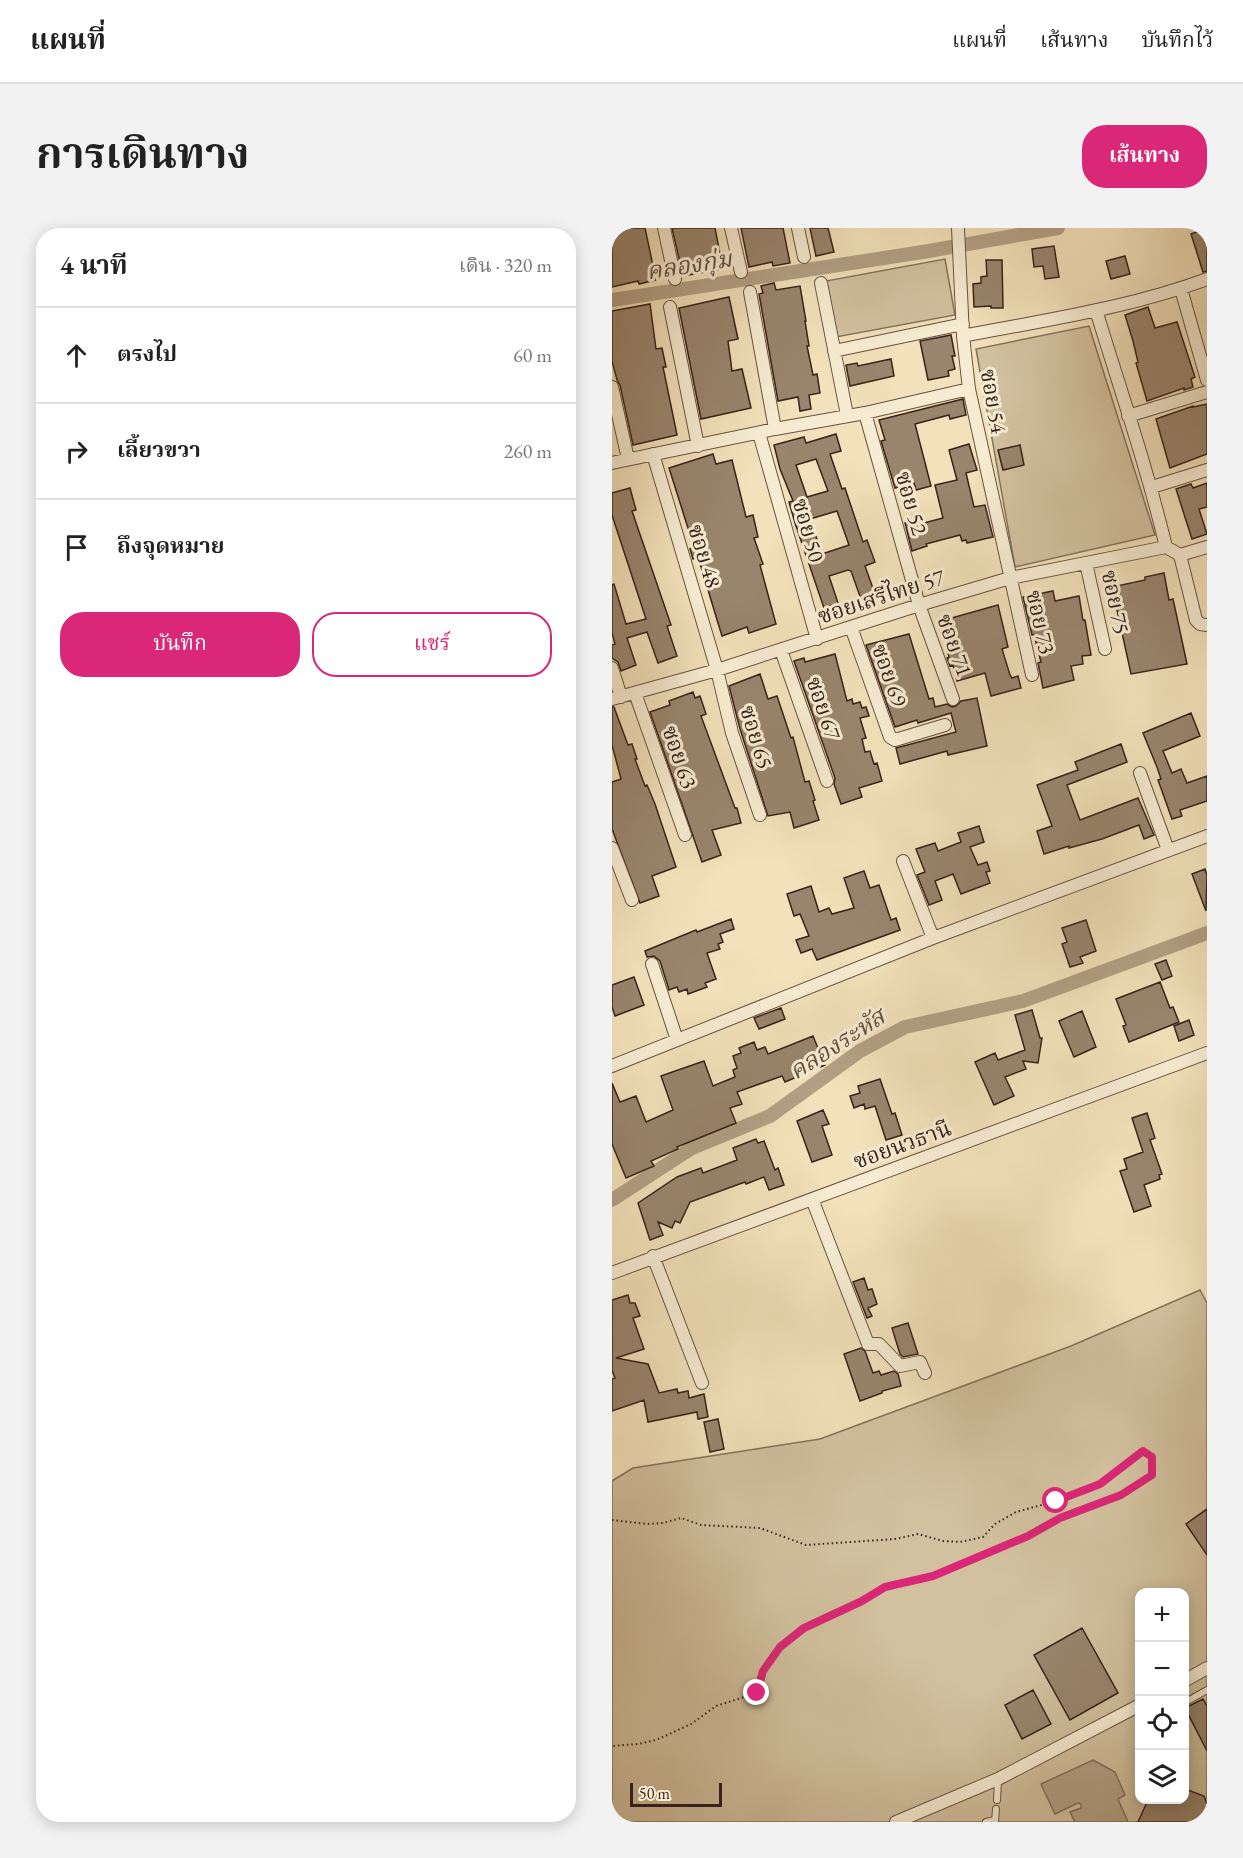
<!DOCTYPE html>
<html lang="th">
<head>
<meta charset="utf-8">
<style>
	body { margin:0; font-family:"EB Garamond","Noto Serif Thai",serif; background:#f2f2f2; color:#222 }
	.controls { position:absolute; right:18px; bottom:18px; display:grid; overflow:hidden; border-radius:12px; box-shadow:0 3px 15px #0003 }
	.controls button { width:54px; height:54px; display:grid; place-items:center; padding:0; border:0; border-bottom:2px solid #e0e0e0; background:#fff; color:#222; font:30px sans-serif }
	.scale { position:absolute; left:18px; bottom:15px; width:92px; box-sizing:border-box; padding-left:6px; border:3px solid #38221a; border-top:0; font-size:16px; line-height:21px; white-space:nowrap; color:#38221a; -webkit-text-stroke:4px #f7ecd2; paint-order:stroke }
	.stop { position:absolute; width:18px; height:18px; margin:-14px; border:4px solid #db2777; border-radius:50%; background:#fff }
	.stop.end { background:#db2777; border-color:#fff; box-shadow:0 2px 6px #0008 }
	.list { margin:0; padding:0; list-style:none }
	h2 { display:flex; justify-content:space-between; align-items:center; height:78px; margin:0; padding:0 24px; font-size:26px }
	h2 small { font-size:20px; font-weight:400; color:#767676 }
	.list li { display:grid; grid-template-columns:39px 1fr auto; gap:18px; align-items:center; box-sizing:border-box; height:96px; padding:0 24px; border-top:2px solid #e0e0e0 }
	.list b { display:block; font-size:22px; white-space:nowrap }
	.list em { font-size:20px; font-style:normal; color:#767676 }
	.actions { display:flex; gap:12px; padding:18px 24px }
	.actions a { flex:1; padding:14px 0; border:2px solid #db2777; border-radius:24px; text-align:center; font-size:21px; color:#db2777 }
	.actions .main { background:#db2777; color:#fff }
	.icon { flex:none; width:33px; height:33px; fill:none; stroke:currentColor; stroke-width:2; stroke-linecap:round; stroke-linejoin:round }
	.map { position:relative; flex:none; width:595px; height:1594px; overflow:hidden; border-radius:24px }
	header { display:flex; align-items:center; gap:36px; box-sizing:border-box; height:84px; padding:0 30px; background:#fff; border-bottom:2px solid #e0e0e0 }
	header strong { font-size:28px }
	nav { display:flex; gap:33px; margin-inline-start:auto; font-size:21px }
	.intro { display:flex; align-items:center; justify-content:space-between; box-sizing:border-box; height:144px; padding:0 36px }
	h1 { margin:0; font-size:42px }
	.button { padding:15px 27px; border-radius:24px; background:#db2777; color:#fff; font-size:21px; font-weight:700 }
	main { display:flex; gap:36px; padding:0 36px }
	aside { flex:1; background:#fff; border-radius:24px; box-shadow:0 3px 15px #0003 }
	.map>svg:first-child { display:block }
</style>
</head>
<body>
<header>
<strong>แผนที่</strong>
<nav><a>แผนที่</a><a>เส้นทาง</a><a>บันทึกไว้</a></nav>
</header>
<div class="intro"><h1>การเดินทาง</h1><a class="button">เส้นทาง</a></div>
<main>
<aside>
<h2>4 นาที<small>เดิน · 320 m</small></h2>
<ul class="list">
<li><svg class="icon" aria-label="ahead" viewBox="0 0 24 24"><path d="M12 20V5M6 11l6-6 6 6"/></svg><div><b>ตรงไป</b></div><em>60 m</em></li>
<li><svg class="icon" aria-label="right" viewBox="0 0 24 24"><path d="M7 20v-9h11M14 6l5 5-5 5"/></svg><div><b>เลี้ยวขวา</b></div><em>260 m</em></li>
<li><svg class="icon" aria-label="arrive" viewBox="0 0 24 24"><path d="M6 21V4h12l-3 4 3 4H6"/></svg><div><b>ถึงจุดหมาย</b></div></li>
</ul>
<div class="actions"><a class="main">บันทึก</a><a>แชร์</a></div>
</aside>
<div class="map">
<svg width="595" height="1594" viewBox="0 0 595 1594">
	<rect width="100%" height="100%" fill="#f2e1ba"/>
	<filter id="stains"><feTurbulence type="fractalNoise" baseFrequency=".00333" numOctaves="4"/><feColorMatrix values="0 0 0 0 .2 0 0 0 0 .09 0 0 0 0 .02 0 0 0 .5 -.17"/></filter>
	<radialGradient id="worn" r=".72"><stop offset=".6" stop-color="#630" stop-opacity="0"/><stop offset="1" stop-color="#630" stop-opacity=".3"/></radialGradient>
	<path fill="#d2c19f" stroke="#85725c" stroke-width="1.5" fill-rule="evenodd" d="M 333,31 L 343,87 L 224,109 L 214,53 Z
		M 477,98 L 543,307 L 403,339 L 364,121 Z
		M 588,1062 L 595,1075 L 595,1594 L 0,1594 L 0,1253 L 21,1240 L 208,1211 L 459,1118 ZM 528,1364 L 572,1364 L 572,1572 L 528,1572 Z"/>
	<path fill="#b3a084" stroke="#826e5a" stroke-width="1.5" d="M 481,1532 L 503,1544 L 513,1567 L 506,1571 L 516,1594 L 463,1594 L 458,1584 L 469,1580 L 469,1576 L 466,1575 L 443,1586 L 429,1556 Z"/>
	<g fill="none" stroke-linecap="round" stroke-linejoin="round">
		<path stroke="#b3a084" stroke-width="14" d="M 0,72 L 317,23 L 446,0
			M 0,972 L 80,920 L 158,888 L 248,823 L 293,799 L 411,773 L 595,705"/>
	</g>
	<path fill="#99856d" stroke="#38221a" stroke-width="1.5" fill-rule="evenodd" d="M 0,0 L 33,0 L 44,52 L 27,56 L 26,53 L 0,59 Z
		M 60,0 L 103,0 L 111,41 L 71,48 Z
		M 129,0 L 171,0 L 178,35 L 161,38 L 160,34 L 137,39 Z
		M 198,0 L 216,0 L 222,24 L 204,28 Z
		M 593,1 L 595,7 L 595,43 L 591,44 L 579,6 Z
		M 442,18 L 447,49 L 433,51 L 431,38 L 422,39 L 420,21 Z
		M 513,28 L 518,46 L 499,51 L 494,33 Z
		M 374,32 L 390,32 L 391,80 L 379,80 L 379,78 L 362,79 L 361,56 L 369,55 L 369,49 L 375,48 Z
		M 162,55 L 164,62 L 188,58 L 194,93 L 193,93 L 197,118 L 195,118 L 201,147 L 205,146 L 208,165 L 197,167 L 199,181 L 188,183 L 186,169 L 166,173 L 147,66 L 151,65 L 149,58 Z
		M 117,69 L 126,111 L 116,113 L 120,143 L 130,141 L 139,180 L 89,191 L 67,80 Z
		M 38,76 L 44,121 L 50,120 L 54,139 L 51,139 L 65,207 L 21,217 L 8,157 L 5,152 L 0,133 L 0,83 Z
		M 536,79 L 543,100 L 565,94 L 583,149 L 579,151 L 581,159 L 572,162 L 572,160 L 535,173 L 524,135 L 526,134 L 521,113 L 513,87 Z
		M 339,107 L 343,128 L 340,128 L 343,141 L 336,143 L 337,148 L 316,152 L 308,113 Z
		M 279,131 L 282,148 L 238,158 L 234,137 L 245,135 L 246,138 Z
		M 351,171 L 354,187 L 338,191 L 337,187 L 303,196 L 319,258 L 304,262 L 302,255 L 283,260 L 269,213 L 273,212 L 267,192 Z
		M 595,176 L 595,226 L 558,240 L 544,191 L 581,178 L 581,179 Z
		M 224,206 L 229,223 L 218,226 L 230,261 L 233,260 L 251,314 L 255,312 L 263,334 L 253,338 L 263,366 L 249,371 L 239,343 L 236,342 L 217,348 L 226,375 L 212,380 L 183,295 L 177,274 L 181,273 L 168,241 L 162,217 L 192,209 L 194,215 ZM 204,231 L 216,263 L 195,269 L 184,237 ZM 225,283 L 237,317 L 210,326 L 198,291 Z
		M 357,216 L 365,242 L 354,245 L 362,279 L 373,277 L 381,309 L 355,315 L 354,312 L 350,313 L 348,307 L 314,316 L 315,318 L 300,323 L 293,295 L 307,291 L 308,296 L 331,290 L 323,257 L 345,252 L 337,222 Z
		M 408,217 L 412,237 L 391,242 L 386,222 Z
		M 101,226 L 104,236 L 120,232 L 134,289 L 141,287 L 146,309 L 142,310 L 151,336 L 148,337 L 164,396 L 137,405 L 135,399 L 110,408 L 86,329 L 81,331 L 78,321 L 82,319 L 57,240 Z
		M 595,255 L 595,279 L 587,281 L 595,306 L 580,311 L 564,261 L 579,256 L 581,260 Z
		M 18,260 L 24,282 L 20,283 L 59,397 L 55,398 L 65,428 L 46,435 L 35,404 L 15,410 L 24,437 L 9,443 L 6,434 L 0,430 L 0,417 L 3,416 L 0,405 L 0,357 L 2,356 L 14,396 L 34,391 L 0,287 L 0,265 Z
		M 552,345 L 557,372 L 561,371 L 575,436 L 519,446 L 500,359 L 533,352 L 533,349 Z
		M 441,363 L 443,373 L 467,368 L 471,392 L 473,392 L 479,427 L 470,428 L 471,436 L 459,438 L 462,452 L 431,460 L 426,435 L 429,434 L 422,407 L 420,407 L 411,369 Z
		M 386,377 L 396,419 L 390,421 L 398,447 L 400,450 L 406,448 L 409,460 L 379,468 L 373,445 L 345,453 L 341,437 L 338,438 L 335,430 L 337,429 L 334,417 L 343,414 L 336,391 Z
		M 297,406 L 317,471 L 321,470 L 323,479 L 335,476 L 340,479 L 344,478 L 349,473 L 365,470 L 375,518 L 336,527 L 335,523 L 288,536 L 284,520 L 344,504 L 339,485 L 306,495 L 305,492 L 283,499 L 254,417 Z
		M 223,426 L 235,473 L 240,471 L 241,476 L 248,474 L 250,480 L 254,479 L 257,488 L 248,490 L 254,510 L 250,511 L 253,524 L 258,523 L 262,536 L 265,535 L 270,553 L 247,560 L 250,569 L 229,576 L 222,556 L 223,550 L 182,433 L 192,430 L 193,434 Z
		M 148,446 L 156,471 L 165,468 L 179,510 L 181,509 L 193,554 L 197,553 L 203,572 L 201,573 L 207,592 L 182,600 L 178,584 L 156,588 L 128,501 L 117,458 Z
		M 81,464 L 83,470 L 88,468 L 94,486 L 89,488 L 123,580 L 125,580 L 129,595 L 100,602 L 109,627 L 90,634 L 38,484 L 58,477 L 57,473 Z
		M 0,479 L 2,479 L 16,517 L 20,516 L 25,531 L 23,531 L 33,558 L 35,557 L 43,576 L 64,639 L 40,648 L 47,668 L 28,675 L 0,601 L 0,554 L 9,551 L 0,517 Z
		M 579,485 L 588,508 L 551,523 L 560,545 L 569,541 L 575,555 L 595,548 L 595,573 L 568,582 L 570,588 L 560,591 L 546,552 L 549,551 L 545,539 L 531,505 Z
		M 509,516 L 515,534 L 455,557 L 468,592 L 526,570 L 542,607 L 532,611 L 527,597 L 490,611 L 457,620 L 457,618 L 432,626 L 425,603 L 440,598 L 425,557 L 466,542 L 463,534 Z
		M 367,598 L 372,614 L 358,619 L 366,637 L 375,634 L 378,643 L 374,644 L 378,655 L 349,666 L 341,646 L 323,653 L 330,672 L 317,677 L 305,647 L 313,644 L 304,621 L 323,615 L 326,623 L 349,614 L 346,605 Z
		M 593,641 L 595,647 L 594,683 L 580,646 Z
		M 252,643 L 258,660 L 267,657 L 279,692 L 284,690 L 288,702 L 205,732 L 200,721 L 189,725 L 184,712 L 197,708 L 188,686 L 182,688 L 175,666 L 199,658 L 207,684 L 217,680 L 220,686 L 242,680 L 232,650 Z
		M 119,691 L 122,701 L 108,706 L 111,714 L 106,716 L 108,721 L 95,725 L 104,751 L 93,755 L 95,759 L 76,766 L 75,761 L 67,764 L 65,759 L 57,762 L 48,733 L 42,728 L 35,729 L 33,723 L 84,702 L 85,704 Z
		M 474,692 L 484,723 L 468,729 L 471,735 L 458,739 L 450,716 L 455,714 L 450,700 Z
		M 554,732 L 560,748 L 550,752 L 543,736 Z
		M 22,749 L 32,777 L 3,788 L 0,779 L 0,757 Z
		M 548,754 L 558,780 L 561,779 L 567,794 L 517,814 L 511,798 L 514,797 L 504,771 Z
		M 169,780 L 173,791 L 147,801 L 142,790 Z
		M 420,782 L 428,810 L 430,810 L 426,835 L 411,833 L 414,841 L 393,849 L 402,868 L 382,877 L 363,834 L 383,825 L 386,832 L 413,822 L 403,787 Z
		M 470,783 L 484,819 L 462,829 L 447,793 Z
		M 577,792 L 582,807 L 567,813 L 562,798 Z
		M 201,808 L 213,837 L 173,854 L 170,848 L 125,864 L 130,876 L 118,880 L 124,895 L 65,919 L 66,921 L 39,933 L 42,938 L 14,950 L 0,916 L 0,855 L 8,874 L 24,868 L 34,894 L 61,882 L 49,848 L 92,833 L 101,858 L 123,849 L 121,842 L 125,840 L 121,828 L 129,825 L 127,820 L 142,814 L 145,822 L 153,819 L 156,826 Z
		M 268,851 L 280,886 L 283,885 L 290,907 L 274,912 L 263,878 L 253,881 L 252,876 L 242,880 L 238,868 L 248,865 L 246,858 Z
		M 211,882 L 217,896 L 210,898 L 220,927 L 200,934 L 185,893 Z
		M 535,885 L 543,910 L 538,912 L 550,946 L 547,947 L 548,951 L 532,957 L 539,978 L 522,984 L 508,943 L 515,941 L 512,931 L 531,924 L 520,890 Z
		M 144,911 L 146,915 L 152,913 L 163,942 L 166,940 L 172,957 L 157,962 L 152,949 L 134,956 L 133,954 L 78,974 L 68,995 L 63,993 L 60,1000 L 46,994 L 51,1007 L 38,1012 L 26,975 L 65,949 L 89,940 L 91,945 L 125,932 L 121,920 Z
		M 252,1050 L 256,1062 L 260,1061 L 265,1076 L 256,1080 L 260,1088 L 255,1090 L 241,1054 Z
		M 16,1067 L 18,1075 L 23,1075 L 28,1088 L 21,1090 L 32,1121 L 4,1130 L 36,1136 L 47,1165 L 65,1161 L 66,1165 L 76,1163 L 77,1170 L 92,1166 L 96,1189 L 86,1191 L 85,1184 L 36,1194 L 32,1172 L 0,1183 L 0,1151 L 3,1150 L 0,1142 L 0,1072 Z
		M 296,1095 L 306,1126 L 291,1129 L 288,1126 L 280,1100 Z
		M 249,1120 L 253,1123 L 261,1145 L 267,1143 L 269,1147 L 282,1143 L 286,1146 L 289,1158 L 270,1163 L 270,1165 L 248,1173 L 232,1126 Z
		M 106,1191 L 112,1221 L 98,1224 L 92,1194 Z
		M 595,1281 L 595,1327 L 574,1296 Z
		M 470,1400 L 506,1465 L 458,1492 L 422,1427 Z
		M 421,1462 L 439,1496 L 410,1511 L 393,1477 Z
		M 591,1471 L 595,1478 L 595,1523 L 573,1480 Z
		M 573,1561 L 592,1568 L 595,1576 L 595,1594 L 526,1594 L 536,1572 L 573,1572 Z"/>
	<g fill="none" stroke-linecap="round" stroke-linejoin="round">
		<defs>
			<path id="service" d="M 572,1475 L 595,1462
				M 385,1572 L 386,1552
				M 374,1594 L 383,1592
				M 383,1594 L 384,1581"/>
			<path id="minor" d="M 52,0 L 63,51
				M 119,0 L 129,44
				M 186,0 L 192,29
				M 346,0 L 351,108 L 357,161 L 420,447
				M 209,55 L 235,187
				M 569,61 L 595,152
				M 138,64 L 163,201
				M 58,79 L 86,218
				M 484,82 C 508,161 535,239 554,319
				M 351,108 C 433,92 517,80 595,51
				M 222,123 L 351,96
				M 0,159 L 16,231
				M 253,185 L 307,377 L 341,471
				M 516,188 L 595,164
				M 147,205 L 205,411
				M 41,226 L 105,442 L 120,505 L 148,587
				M 0,235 L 163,201 L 253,185 L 357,161
				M 540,259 L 595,242
				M 554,319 L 568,327 L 584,392 L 588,396 L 595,397
				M 568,327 L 595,319
				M 474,335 L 493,421
				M 239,399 L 278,509 L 283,512 L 333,497
				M 169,422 L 215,553
				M 0,440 L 9,469
				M 23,465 L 73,607
				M 0,471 L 105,442 L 307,377 L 398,350 L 554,319
				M 528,545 L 556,622
				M 0,620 L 20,672
				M 291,633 L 321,710
				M 40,736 L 65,812
				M 0,838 L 321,710 L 595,608
				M 200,971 L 256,1116 L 267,1116 L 288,1138 L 308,1134 L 313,1145
				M 41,1028 L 90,1155
				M 0,1045 L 595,825
				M 572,1453 L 595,1440
				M 284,1594 L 386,1551 L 528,1477"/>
		</defs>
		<use href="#service" stroke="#665242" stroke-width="8"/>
		<use href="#minor" stroke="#665242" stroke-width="14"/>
		<path stroke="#38221a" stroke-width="2" stroke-dasharray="1.5 3" stroke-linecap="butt" d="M 0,1292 L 35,1296 L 51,1295 L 69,1290 L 89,1297 L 148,1300 L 194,1317 L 283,1311 L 306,1306 L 331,1313 L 348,1314 L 371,1309 L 383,1296 L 404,1284 L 444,1273 L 488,1256 L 531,1223 L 540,1229 L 540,1247 L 509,1267 L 448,1290 L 415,1308 L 321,1348 L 273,1360 L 250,1373 L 192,1400 L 168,1419 L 151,1443 L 145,1465 L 104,1478 L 79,1496 L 44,1512 L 26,1516 L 0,1518"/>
		<use href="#service" stroke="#f7ecd2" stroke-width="6"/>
		<use href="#minor" stroke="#f7ecd2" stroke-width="12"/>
	</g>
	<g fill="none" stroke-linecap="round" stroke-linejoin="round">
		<path stroke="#db2777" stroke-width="8" d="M 145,1465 L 151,1443 L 168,1419 L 192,1400 L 250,1373 L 273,1359 L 321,1348 L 416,1308 L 448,1290 L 509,1267 L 540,1247 L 540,1229 L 531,1223 L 488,1256 L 444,1273"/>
	</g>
	<g text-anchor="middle" stroke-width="6" stroke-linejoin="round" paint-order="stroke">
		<g font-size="22" fill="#38221a" stroke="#f7ecd2">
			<text transform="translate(382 173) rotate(80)" y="8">ซอย 54</text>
			<text transform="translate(300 275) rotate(74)" y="8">ซอย 52</text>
			<text transform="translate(197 302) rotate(74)" y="8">ซอย 50</text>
			<text transform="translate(93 328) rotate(73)" y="8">ซอย 48</text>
			<text transform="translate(269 368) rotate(-18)" y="8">ซอยเสรีไทย 57</text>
			<text transform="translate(504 374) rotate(78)" y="8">ซอย 75</text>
			<text transform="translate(429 394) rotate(77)" y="8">ซอย 73</text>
			<text transform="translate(343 417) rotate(70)" y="8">ซอย 71</text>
			<text transform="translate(278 447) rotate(70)" y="8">ซอย 69</text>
			<text transform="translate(212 480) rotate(71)" y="8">ซอย 67</text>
			<text transform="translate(145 509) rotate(73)" y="8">ซอย 65</text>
			<text transform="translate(68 529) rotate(71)" y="8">ซอย 63</text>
			<text transform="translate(290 916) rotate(-20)" y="8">ซอยนวธานี</text>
		</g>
		<g font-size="24" font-style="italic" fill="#634e3f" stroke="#f7ecd2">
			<text transform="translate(77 37) rotate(-9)" y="8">คลองกุ่ม</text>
			<text transform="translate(225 816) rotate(-33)" y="8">คลองระหัส</text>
		</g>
	</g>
	<rect width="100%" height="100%" filter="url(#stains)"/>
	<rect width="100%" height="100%" fill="url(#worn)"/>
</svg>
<div class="controls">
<button>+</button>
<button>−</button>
<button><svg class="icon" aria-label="locate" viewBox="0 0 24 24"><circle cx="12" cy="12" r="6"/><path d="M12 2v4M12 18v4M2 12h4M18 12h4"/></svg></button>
<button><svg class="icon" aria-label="layers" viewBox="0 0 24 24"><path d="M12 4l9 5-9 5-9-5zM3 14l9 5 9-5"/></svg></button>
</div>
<div class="scale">50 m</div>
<div class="stop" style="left:444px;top:1273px"></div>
<div class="stop end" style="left:145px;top:1465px"></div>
</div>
</main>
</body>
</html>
